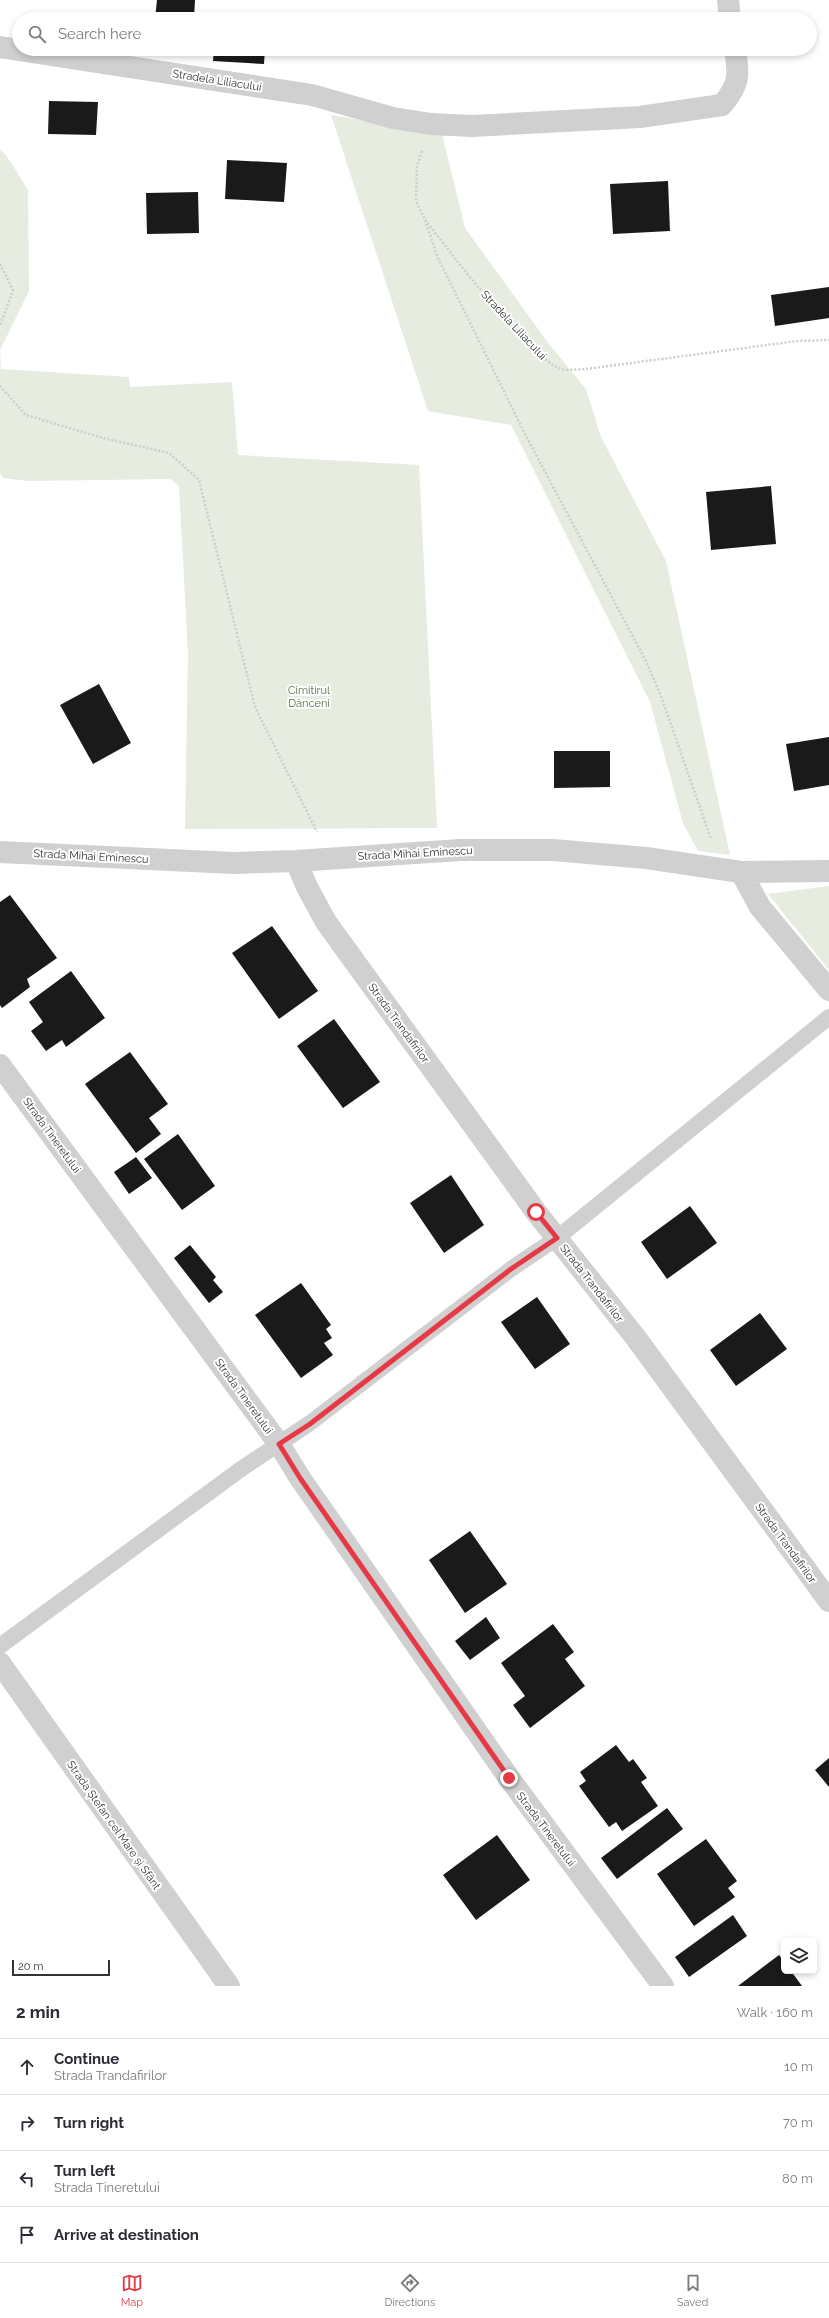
<!DOCTYPE html>
<html lang="en">
<head>
<meta charset="utf-8">
<style>
	body { margin:0; font-family:Raleway,sans-serif; background:#f7f7f7; color:#2b2b33 }
	.controls { position:absolute; right:12px; bottom:12px; display:grid; overflow:hidden; border-radius:6px; box-shadow:0 2px 6px #0003 }
	.controls button { width:36px; height:36px; display:grid; place-items:center; padding:0; border:0; border-bottom:1px solid #e1e1e2; background:#fff; color:#2b2b33; font:20px sans-serif }
	.scale { position:absolute; left:12px; bottom:10px; width:98px; box-sizing:border-box; padding-left:4px; border:2px solid #333; border-top:0; font-size:11px; line-height:14px; white-space:nowrap; color:#333; -webkit-text-stroke:3px #fff; paint-order:stroke }
	.stop { position:absolute; width:12px; height:12px; margin:-9px; border:3px solid #e63946; border-radius:50%; background:#fff }
	.stop.end { background:#e63946; border-color:#fff; box-shadow:0 1px 4px #0008 }
	.list { margin:0; padding:0; list-style:none }
	h2 { display:flex; justify-content:space-between; align-items:center; height:52px; margin:0; padding:0 16px; font-size:17px }
	h2 small { font-size:13px; font-weight:400; color:#7c7c81 }
	.list li { display:grid; grid-template-columns:26px 1fr auto; gap:12px; align-items:center; box-sizing:border-box; height:56px; padding:0 16px; border-top:1px solid #e1e1e2 }
	.list b { display:block; font-size:15px; white-space:nowrap }
	.list p { margin:0; font-size:13px; white-space:nowrap; color:#7c7c81 }
	.list em { font-size:13px; font-style:normal; color:#7c7c81 }
	.icon { flex:none; width:22px; height:22px; fill:none; stroke:currentColor; stroke-width:2; stroke-linecap:round; stroke-linejoin:round }
	.map { position:relative; flex:none; width:829px; height:1986px; overflow:hidden }
	.search { position:absolute; background:#fff; box-shadow:0 2px 6px #0003; left:12px; right:12px; top:12px; height:44px; display:flex; align-items:center; gap:10px; box-sizing:border-box; padding:0 14px; border-radius:22px; color:#7c7c81; font-size:15px }
	.sheet { height:276px; background:#fff }
	nav { display:flex; justify-content:space-around; align-items:center; box-sizing:border-box; height:56px; border-top:1px solid #e1e1e2; background:#fff; font-size:11px; color:#7c7c81 }
	nav a { display:grid; justify-items:center; gap:2px }
	nav .on { color:#e63946 }
	.map>svg:first-child { display:block }
</style>
</head>
<body>
<div class="map">
<svg width="829" height="1986" viewBox="0 0 829 1986">
	<rect width="100%" height="100%" fill="#fff"/>
	<path fill="#e6ecdf" d="M 331,115 L 442,134 L 465,228 L 549,344 L 586,389 L 601,437 L 666,561 L 730,855 L 698,851 L 683,823 L 650,702 L 511,425 L 428,411 Z
		M 0,150 L 6,155 L 28,190 L 29,291 L 0,350 L 1,369 L 129,377 L 130,387 L 232,382 L 238,455 L 419,465 L 437,828 L 185,829 L 188,654 L 179,486 L 170,479 L 28,481 L 3,478 L 0,473 Z
		M 829,886 L 829,970 L 768,894 Z"/>
	<path fill="#1a1a1a" d="M 157,0 L 195,0 L 194,19 L 155,19 Z
		M 216,16 L 246,18 L 246,19 L 216,19 Z
		M 214,49 L 265,49 L 264,64 L 213,61 Z
		M 49,101 L 98,102 L 96,135 L 48,134 Z
		M 227,160 L 287,163 L 284,202 L 225,199 Z
		M 668,181 L 670,231 L 613,234 L 610,184 Z
		M 198,192 L 199,233 L 147,234 L 146,193 Z
		M 829,287 L 829,318 L 775,326 L 771,295 Z
		M 771,486 L 776,544 L 711,550 L 706,492 Z
		M 99,684 L 131,743 L 93,764 L 60,705 Z
		M 829,737 L 829,785 L 794,791 L 786,744 Z
		M 554,751 L 610,751 L 610,787 L 554,788 Z
		M 10,895 L 57,958 L 27,979 L 30,987 L 2,1008 L 0,1005 L 0,902 Z
		M 272,926 L 318,991 L 279,1019 L 232,953 Z
		M 71,971 L 105,1018 L 66,1047 L 62,1040 L 46,1051 L 31,1031 L 43,1022 L 29,1002 Z
		M 334,1019 L 380,1082 L 343,1108 L 297,1046 Z
		M 130,1052 L 168,1104 L 149,1118 L 161,1134 L 136,1153 L 85,1084 Z
		M 178,1134 L 215,1186 L 182,1210 L 144,1159 Z
		M 136,1157 L 152,1178 L 129,1194 L 114,1172 Z
		M 451,1175 L 484,1225 L 444,1253 L 410,1203 Z
		M 690,1206 L 717,1243 L 667,1279 L 641,1242 Z
		M 190,1245 L 216,1277 L 213,1280 L 223,1292 L 209,1303 L 174,1258 Z
		M 301,1283 L 331,1325 L 326,1329 L 332,1338 L 324,1343 L 333,1355 L 301,1378 L 255,1315 Z
		M 537,1297 L 570,1344 L 535,1369 L 501,1322 Z
		M 760,1313 L 787,1349 L 736,1386 L 710,1350 Z
		M 470,1531 L 507,1584 L 465,1613 L 429,1560 Z
		M 486,1617 L 500,1638 L 470,1660 L 455,1641 Z
		M 553,1624 L 574,1652 L 565,1659 L 585,1686 L 530,1728 L 513,1705 L 525,1696 L 501,1663 Z
		M 616,1745 L 629,1762 L 633,1759 L 647,1778 L 641,1782 L 658,1806 L 622,1831 L 616,1822 L 609,1827 L 579,1786 L 586,1781 L 580,1772 Z
		M 829,1758 L 829,1787 L 815,1770 Z
		M 667,1808 L 683,1829 L 617,1879 L 601,1858 Z
		M 497,1835 L 530,1880 L 476,1920 L 443,1875 Z
		M 706,1839 L 737,1881 L 728,1888 L 735,1897 L 694,1926 L 657,1874 Z
		M 733,1915 L 747,1936 L 689,1977 L 675,1957 Z
		M 779,1955 L 784,1961 L 784,1971 L 791,1971 L 802,1986 L 738,1986 Z"/>
	<g fill="none" stroke-linecap="round" stroke-linejoin="round">
		<path stroke="#cdcdcd" stroke-width="2.5" stroke-dasharray="2 2" stroke-linecap="butt" d="M 422,151 L 417,166 L 416,201 L 425,220 C 450,251 529,358 561,369 C 568,371 578,369 586,369 L 797,341 L 829,340
			M 425,220 L 438,258 L 526,436 L 646,661 L 661,696 L 711,839
			M 0,264 L 13,290 L 0,326
			M 0,386 L 26,415 L 103,438 L 169,453 L 199,480 L 255,707 L 317,832"/>
		<path stroke="#d0d0d0" stroke-width="16" d="M 0,1646 L 241,1469 L 310,1423 L 511,1269 L 557,1238 L 829,1017"/>
		<path stroke="#d0d0d0" stroke-width="22" d="M 728,0 L 730,19
			M 0,47 L 312,95 L 393,118 L 431,124 L 472,126 L 640,117 L 722,105 C 740,84 739,75 735,49
			M 0,852 L 234,863 L 296,861 L 460,850 L 553,850 L 646,858 L 741,872 L 829,871
			M 296,861 L 307,887 L 326,922 L 536,1212 L 636,1338 L 829,1601
			M 741,872 L 760,907 L 829,990
			M 0,1065 L 279,1444 L 300,1478 L 509,1778 L 663,1986
			M 0,1663 L 229,1986"/>
	</g>
	<g fill="none" stroke-linecap="round" stroke-linejoin="round">
		<path stroke="#e63946" stroke-width="5" d="M 509,1778 L 300,1478 L 279,1444 L 310,1424 L 511,1269 L 557,1238 L 536,1212"/>
	</g>
	<g text-anchor="middle" stroke-width="4" stroke-linejoin="round" paint-order="stroke">
		<g font-size="11" fill="#333" stroke="#fff">
			<text transform="translate(217 80) rotate(9)" y="4">Stradela Liliacului</text>
			<text transform="translate(514 325) rotate(47)" y="4">Stradela Liliacului</text>
			<text transform="translate(415 853) rotate(-3)" y="4">Strada Mihai Eminescu</text>
			<text transform="translate(91 856) rotate(3)" y="4">Strada Mihai Eminescu</text>
			<text transform="translate(399 1023) rotate(54)" y="4">Strada Trandafirilor</text>
			<text transform="translate(52 1135) rotate(54)" y="4">Strada Tineretului</text>
			<text transform="translate(592 1283) rotate(52)" y="4">Strada Trandafirilor</text>
			<text transform="translate(244 1396) rotate(54)" y="4">Strada Tineretului</text>
			<text transform="translate(786 1543) rotate(54)" y="4">Strada Trandafirilor</text>
			<text transform="translate(114 1825) rotate(55)" y="4">Strada Ștefan cel Mare și Sfânt</text>
			<text transform="translate(546 1829) rotate(53)" y="4">Strada Tineretului</text>
		</g>
		<g font-size="11" fill="#56703f" stroke="#fff">
			<text x="309" y="694">Cimitirul<tspan x="309" dy="13">Dănceni</tspan></text>
		</g>
	</g>
</svg>
<div class="controls">
<button><svg class="icon" aria-label="layers" viewBox="0 0 24 24"><path d="M12 4l9 5-9 5-9-5zM3 14l9 5 9-5"/></svg></button>
</div>
<div class="scale">20 m</div>
<div class="stop" style="left:536px;top:1212px"></div>
<div class="stop end" style="left:509px;top:1778px"></div>
<div class="search"><svg class="icon" aria-label="search" viewBox="0 0 24 24"><circle cx="10" cy="10" r="6"/><path d="M15 15l6 6"/></svg>Search here</div>
</div>
<section class="sheet">
<h2>2 min<small>Walk · 160 m</small></h2>
<ul class="list">
<li><svg class="icon" aria-label="ahead" viewBox="0 0 24 24"><path d="M12 20V5M6 11l6-6 6 6"/></svg><div><b>Continue</b><p>Strada Trandafirilor</p></div><em>10 m</em></li>
<li><svg class="icon" aria-label="right" viewBox="0 0 24 24"><path d="M7 20v-9h11M14 6l5 5-5 5"/></svg><div><b>Turn right</b></div><em>70 m</em></li>
<li><svg class="icon" aria-label="left" viewBox="0 0 24 24"><path d="M17 20v-9H6M10 6l-5 5 5 5"/></svg><div><b>Turn left</b><p>Strada Tineretului</p></div><em>80 m</em></li>
<li><svg class="icon" aria-label="arrive" viewBox="0 0 24 24"><path d="M6 21V4h12l-3 4 3 4H6"/></svg><div><b>Arrive at destination</b></div></li>
</ul>
</section>
<nav>
<a class="on"><svg class="icon" aria-label="map" viewBox="0 0 24 24"><path d="M3 6l6-2 6 2 6-2v14l-6 2-6-2-6 2zM9 4v14M15 6v14"/></svg>Map</a>
<a><svg class="icon" aria-label="directions" viewBox="0 0 24 24"><path d="M12 3l9 9-9 9-9-9zM9 14v-3h6M13 9l2 2-2 2"/></svg>Directions</a>
<a><svg class="icon" aria-label="saved" viewBox="0 0 24 24"><path d="M7 4h10v16l-5-4-5 4z"/></svg>Saved</a>
</nav>
</body>
</html>
